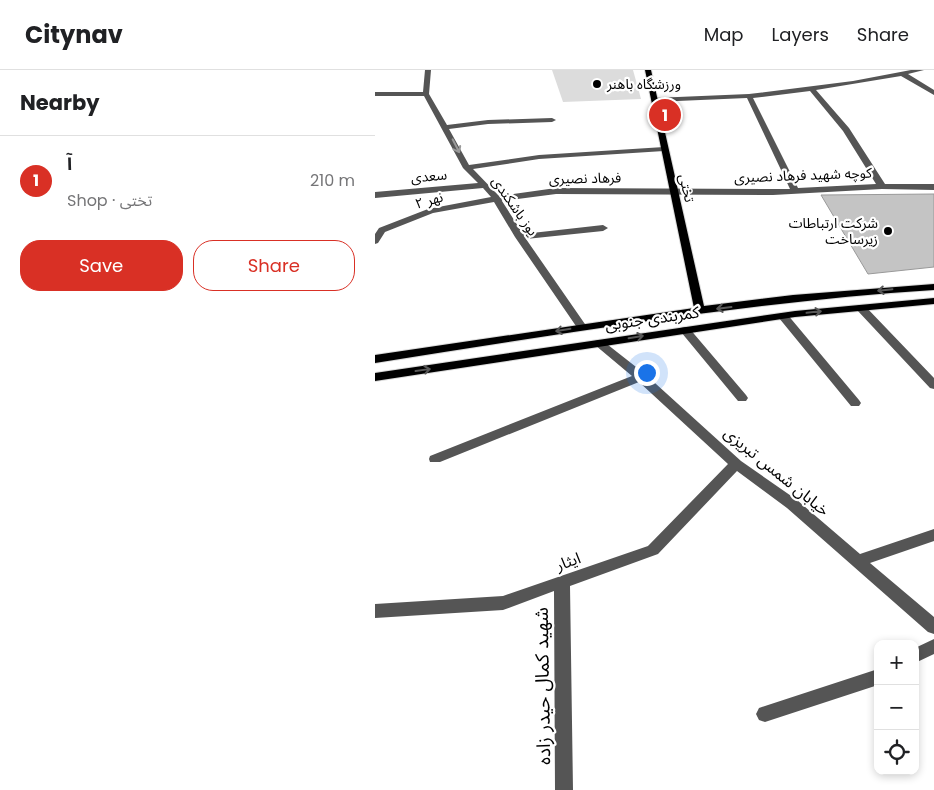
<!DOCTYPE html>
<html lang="en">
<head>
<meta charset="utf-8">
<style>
	body { margin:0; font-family:Poppins,"Noto Sans Arabic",sans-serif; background:#f6f6f6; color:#202124 }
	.controls { position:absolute; right:15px; bottom:15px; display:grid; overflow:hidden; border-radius:10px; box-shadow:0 2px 8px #0003 }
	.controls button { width:45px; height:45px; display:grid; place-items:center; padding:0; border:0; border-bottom:1px solid #e0e0e0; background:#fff; color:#202124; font:25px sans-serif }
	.you { position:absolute; left:271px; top:302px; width:18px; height:18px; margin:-12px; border:4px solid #fff; border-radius:50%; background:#1a73e8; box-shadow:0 0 0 8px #1a73e833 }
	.badge { display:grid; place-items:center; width:32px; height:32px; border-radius:50%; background:#d93025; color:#fff; font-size:16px; font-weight:700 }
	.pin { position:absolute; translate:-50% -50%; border:2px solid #fff; box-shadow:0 1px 5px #0006 }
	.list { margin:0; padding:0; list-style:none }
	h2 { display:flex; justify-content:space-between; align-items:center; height:65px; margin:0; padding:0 20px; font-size:21px }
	h2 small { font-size:16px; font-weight:400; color:#757577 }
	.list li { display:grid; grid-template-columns:32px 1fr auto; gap:15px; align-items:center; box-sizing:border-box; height:90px; padding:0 20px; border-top:1px solid #e0e0e0 }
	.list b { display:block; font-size:19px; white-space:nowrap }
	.list p { margin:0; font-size:16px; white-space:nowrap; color:#757577 }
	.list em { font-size:16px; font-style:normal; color:#757577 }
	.actions { display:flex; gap:10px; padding:15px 20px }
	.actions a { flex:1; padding:11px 0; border:1px solid #d93025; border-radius:20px; text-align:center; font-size:18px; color:#d93025 }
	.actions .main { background:#d93025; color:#fff }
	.icon { flex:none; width:28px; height:28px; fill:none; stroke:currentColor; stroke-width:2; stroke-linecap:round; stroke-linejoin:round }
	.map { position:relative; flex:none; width:559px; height:720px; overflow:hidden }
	header { display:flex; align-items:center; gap:30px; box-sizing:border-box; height:70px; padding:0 25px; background:#fff; border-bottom:1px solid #e0e0e0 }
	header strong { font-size:24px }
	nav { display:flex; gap:28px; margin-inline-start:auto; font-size:18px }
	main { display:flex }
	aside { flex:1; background:#fff }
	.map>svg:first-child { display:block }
</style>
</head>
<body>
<header>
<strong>Citynav</strong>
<nav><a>Map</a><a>Layers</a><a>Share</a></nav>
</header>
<main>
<aside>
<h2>Nearby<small></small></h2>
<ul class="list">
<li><span class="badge">1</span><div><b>آ</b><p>Shop · تختی</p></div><em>210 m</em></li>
</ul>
<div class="actions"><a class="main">Save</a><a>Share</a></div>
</aside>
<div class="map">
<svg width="559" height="720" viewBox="0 0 559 720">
	<rect width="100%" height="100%" fill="#fff"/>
	<path fill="#dcdcdc" d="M 177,0 L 258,0 L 266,29 L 188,32 Z"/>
	<path fill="#c4c4c4" stroke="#999" d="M 559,124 L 559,197 L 493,204 L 446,125 Z"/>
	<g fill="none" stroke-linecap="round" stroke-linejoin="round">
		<defs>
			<path id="major" d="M 270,0 L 276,0 L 329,236 L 418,225 L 559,214 L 559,220 C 371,232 187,264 0,293 L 0,285 L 319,238 Z
				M 559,228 L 559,234 L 420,247 L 0,311 L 0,303 L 420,241 Z"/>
		</defs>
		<use href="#major" stroke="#dbdbdb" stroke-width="2"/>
		<path fill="#555" fill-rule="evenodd" d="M 50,0 L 56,0 L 54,24 L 72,55 L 113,50 L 177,48 L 181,50 L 177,52 L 113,54 L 74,59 L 94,95 L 164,85 L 289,77 L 293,79 L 289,81 L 164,89 L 98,99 L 124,126 L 181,118 L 415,119 L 372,28 L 279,32 L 276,30 L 279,28 L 374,24 L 478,11 L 536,0 L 549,0 L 533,4 L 559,20 L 559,25 L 526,6 L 441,20 L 474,58 L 510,114 L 559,114 L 559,120 L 507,119 L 398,125 L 181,124 L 127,131 L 148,164 L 228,155 L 233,158 L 228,161 L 151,169 L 212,257 L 207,260 L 203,259 L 140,167 L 119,132 L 58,143 L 10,162 L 3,173 L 0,174 L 0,164 L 4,158 L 53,139 L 116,127 L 108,118 L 0,128 L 0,122 L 103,113 L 88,98 L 49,26 L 0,26 L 0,22 L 48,22 ZM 435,21 L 468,61 L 501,114 L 423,118 L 378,28 Z
			M 486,235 L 490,236 L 559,308 L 559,319 L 555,318 L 482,240 L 481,238 L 482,236 Z
			M 408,243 L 412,244 L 484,330 L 486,333 L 484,336 L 476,336 L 404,248 L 403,246 L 404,244 Z
			M 310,257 L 314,258 L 371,325 L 373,328 L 371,331 L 363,331 L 306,262 L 305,260 L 306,258 Z
			M 224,270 L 228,271 L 270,304 L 366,391 L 422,430 L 485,484 L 559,459 L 559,471 L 495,493 L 559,547 L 559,564 L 553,562 L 412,438 L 362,401 L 283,484 L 195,516 L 198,720 L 180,720 L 179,521 L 128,540 L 0,548 L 0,534 L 128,526 L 273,476 L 353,394 L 264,312 L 65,392 L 55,392 L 54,389 L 55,386 L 257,306 L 220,275 L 218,273 L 220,271 Z
			M 559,569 L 559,584 L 540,593 L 540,578 Z
			M 503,599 L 503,615 L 390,652 L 384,650 L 381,644 L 384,638 L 390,636 Z"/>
		<use href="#major" fill="#000" fill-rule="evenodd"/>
	</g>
	<defs><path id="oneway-shaft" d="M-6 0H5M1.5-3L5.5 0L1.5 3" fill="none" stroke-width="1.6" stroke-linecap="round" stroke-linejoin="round" transform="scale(1.25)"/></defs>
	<use stroke="#999" href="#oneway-shaft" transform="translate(81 76) rotate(63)"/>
	<g stroke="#595959">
		<use href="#oneway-shaft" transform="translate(510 220) rotate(174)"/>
		<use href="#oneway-shaft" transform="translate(349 238) rotate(173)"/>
		<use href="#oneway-shaft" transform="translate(439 242) rotate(-6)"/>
		<use href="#oneway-shaft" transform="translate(188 260) rotate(171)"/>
		<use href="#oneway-shaft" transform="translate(261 267) rotate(-9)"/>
		<use href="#oneway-shaft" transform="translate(48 300) rotate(-8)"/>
	</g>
	<g fill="#000" stroke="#fff" stroke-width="2">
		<circle cx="222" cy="14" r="5"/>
		<circle cx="513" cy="161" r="5"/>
	</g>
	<g text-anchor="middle" stroke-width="4.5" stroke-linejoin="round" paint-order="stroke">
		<g font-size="14" fill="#000" stroke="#fff" text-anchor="start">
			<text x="232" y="19">ورزشگاه باهنر</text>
			<text x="503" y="158" text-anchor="end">شرکت ارتباطات<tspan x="503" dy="16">زیرساخت</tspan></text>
		</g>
		<g font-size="14" fill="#000" stroke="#fff">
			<text transform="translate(428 105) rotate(-2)" y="5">کوچه شهید فرهاد نصیری</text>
			<text transform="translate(54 106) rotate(-5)" y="5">سعدی</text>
			<text transform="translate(210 108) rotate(-1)" y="5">فرهاد نصیری</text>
			<text transform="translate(312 118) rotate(77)" y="5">تختی</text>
			<text transform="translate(54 130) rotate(-16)" y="5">نهر ۲</text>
			<text transform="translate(140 136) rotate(55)" y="5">یوز باشکندی</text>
		</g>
		<g font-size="16" fill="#000" stroke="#fff">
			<text transform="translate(277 248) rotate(-8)" y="6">کمربندی جنوبی</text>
			<text transform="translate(402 401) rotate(39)" y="6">خیابان شمس تبریزی</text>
			<text transform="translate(193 491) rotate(-20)" y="6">ایثار</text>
		</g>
		<g font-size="19" fill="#000" stroke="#fff">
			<text transform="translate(167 616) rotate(-91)" y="7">شهید کمال حیدر زاده</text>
		</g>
	</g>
</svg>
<div class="controls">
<button>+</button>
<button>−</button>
<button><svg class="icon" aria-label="locate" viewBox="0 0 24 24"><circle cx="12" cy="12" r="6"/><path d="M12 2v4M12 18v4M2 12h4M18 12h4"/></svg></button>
</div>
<div class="you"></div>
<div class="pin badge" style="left:290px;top:45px">1</div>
</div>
</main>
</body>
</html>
